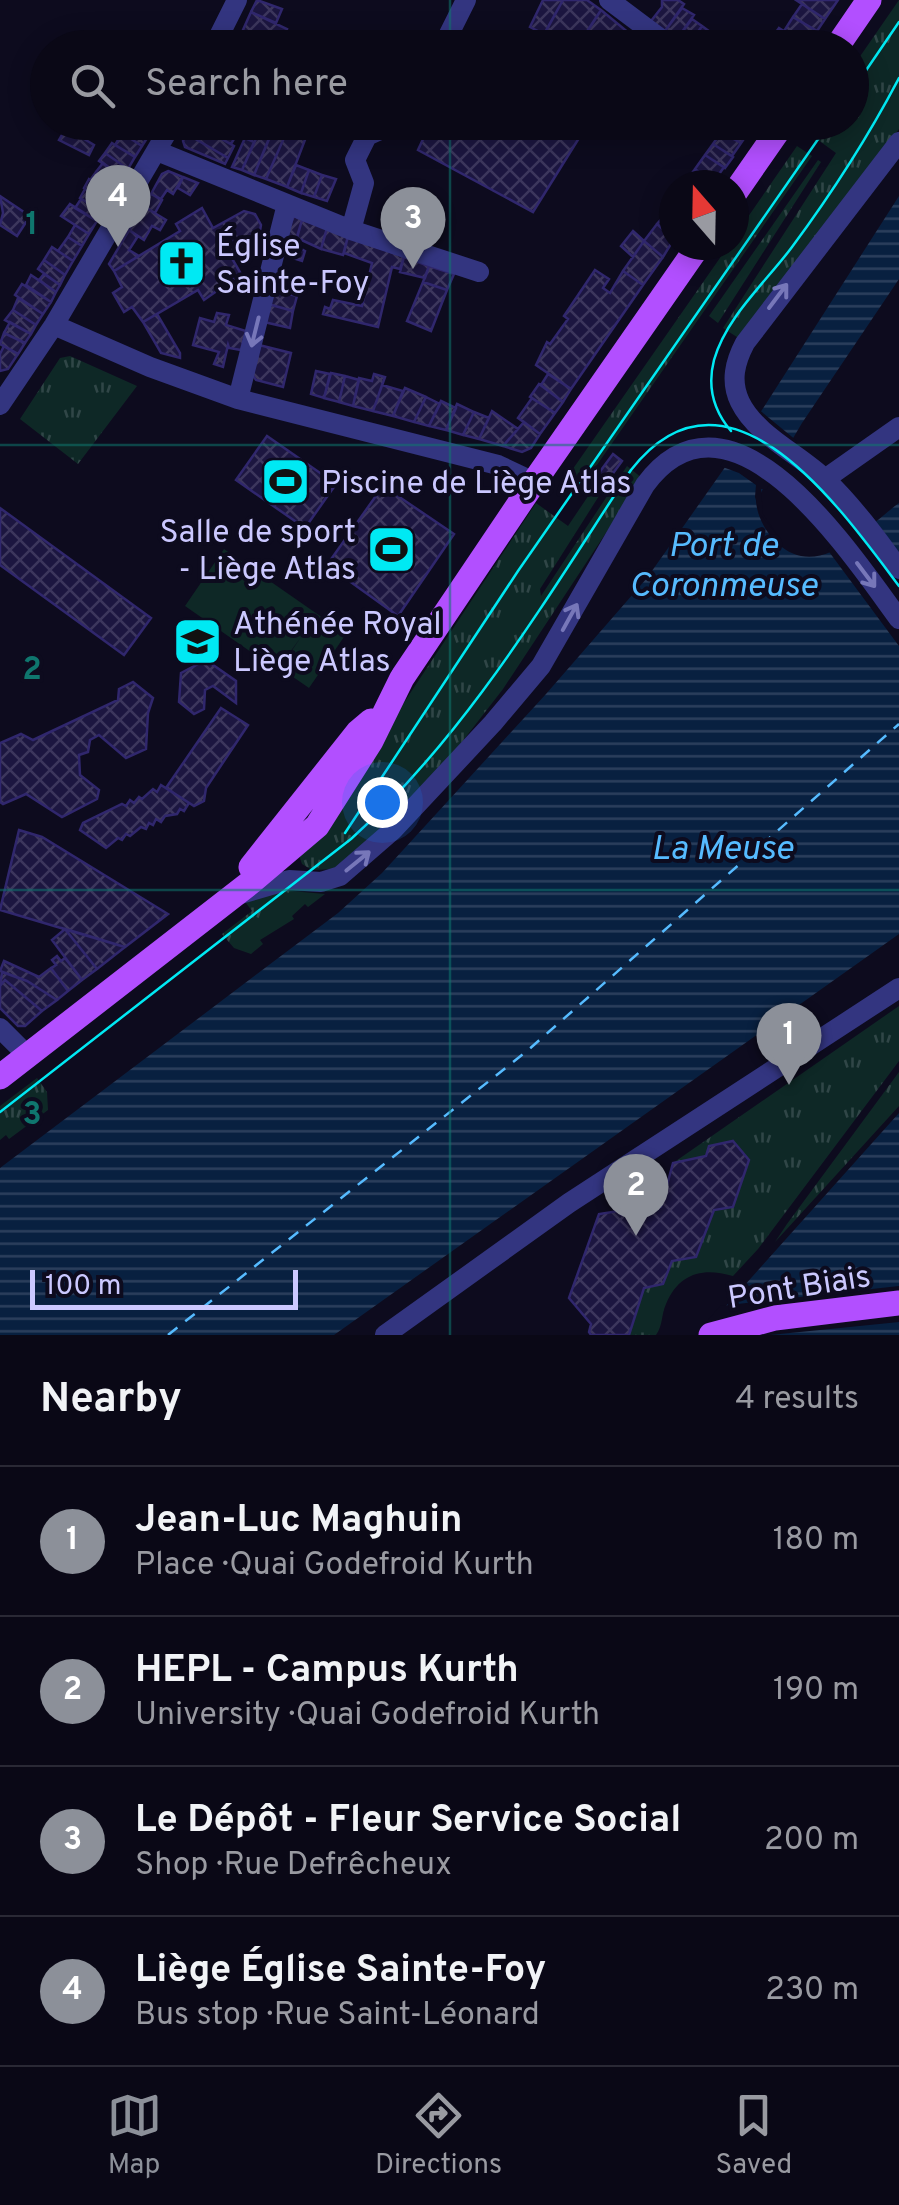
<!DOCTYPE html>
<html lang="en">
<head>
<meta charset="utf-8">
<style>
	body { margin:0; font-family:Overpass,sans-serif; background:#13111f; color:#f1f3f6 }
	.compass { position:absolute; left:659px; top:170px; width:90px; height:90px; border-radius:50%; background:#0a0816; box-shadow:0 5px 25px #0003; rotate:340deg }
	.scale { position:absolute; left:30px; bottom:25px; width:268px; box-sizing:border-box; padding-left:10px; border:5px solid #cbc8ff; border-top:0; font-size:28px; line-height:35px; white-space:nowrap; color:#cbc8ff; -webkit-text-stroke:8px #0d0b1e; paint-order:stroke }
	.you { position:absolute; left:382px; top:802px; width:35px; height:35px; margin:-25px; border:8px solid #fff; border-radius:50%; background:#1a73e8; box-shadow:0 0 0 15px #1a73e833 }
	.badge { display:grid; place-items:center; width:65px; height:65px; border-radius:50%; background:#8c9099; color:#fff; font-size:32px; font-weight:700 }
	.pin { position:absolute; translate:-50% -82px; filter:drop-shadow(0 2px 5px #0008) }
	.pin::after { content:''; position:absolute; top:52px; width:35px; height:30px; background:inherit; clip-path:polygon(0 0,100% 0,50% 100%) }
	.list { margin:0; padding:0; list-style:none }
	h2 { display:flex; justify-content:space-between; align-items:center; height:130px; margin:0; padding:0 40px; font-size:42px }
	h2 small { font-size:32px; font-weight:400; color:#999aa1 }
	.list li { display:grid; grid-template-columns:65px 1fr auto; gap:30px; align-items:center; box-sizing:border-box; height:150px; padding:0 40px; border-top:2px solid #2a2935 }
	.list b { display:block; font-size:38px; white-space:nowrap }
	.list p { margin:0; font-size:32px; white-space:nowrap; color:#999aa1 }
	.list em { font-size:32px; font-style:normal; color:#999aa1 }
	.icon { flex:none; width:55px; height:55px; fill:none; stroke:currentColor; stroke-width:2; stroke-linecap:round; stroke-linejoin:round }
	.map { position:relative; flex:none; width:899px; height:1335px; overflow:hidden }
	.search { position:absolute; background:#0a0816; box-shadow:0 5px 25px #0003; left:30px; right:30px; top:30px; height:110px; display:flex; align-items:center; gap:25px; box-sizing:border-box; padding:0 35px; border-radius:55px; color:#999aa1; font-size:38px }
	.sheet { height:730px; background:#0a0816 }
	nav { display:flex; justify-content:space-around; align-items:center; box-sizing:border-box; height:140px; border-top:2px solid #2a2935; background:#0a0816; font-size:28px; color:#999aa1 }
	nav a { display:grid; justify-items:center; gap:5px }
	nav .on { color:#8c9099 }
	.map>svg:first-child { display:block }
</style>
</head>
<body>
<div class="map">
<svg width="899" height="1335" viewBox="0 0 899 1335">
	<defs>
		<pattern id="grass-tufts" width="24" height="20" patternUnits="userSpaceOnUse" patternTransform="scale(2.5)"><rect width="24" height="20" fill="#0e2826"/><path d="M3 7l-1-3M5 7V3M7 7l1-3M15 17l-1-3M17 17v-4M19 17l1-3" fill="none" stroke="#304647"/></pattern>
		<pattern id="water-rules" width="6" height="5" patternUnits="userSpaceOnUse" patternTransform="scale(2.5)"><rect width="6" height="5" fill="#082040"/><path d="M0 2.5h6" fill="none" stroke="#2b3f5d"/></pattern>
		<pattern id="building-cross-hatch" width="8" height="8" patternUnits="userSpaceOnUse" patternTransform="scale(2.5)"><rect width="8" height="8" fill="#1c1640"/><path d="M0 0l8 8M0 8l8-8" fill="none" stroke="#3c365d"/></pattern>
	</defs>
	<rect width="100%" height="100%" fill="#0d0b1e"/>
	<path fill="url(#grass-tufts)" d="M 899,0 L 899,129 L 740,339 L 723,328 L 836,153 L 807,132 L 813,123 L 852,122 L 852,68 Z
		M 797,146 L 812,156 L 576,495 L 561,486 L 729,245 L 734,245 L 734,237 Z
		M 818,160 L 821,162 L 718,323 L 709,316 Z
		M 70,356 L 137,386 L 78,464 L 20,419 L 60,358 Z
		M 627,466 L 642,478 L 503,689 L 458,747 L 387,824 L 336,869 L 312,870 L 302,864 L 299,855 L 325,822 L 536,503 L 568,526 L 597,483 L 604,488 L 540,589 L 541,596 Z
		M 279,890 L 325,894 L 308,907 L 305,904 L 292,916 L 294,919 L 260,940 L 263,944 L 251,954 L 234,948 L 222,934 L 252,911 L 246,903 Z
		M 899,1006 L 899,1061 L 758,1249 L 733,1276 C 703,1267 679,1273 666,1304 C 661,1315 663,1325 656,1335 L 629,1335 L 644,1288 L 663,1284 L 672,1261 L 696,1256 L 714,1210 L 733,1206 L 749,1161 L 733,1141 L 709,1146 L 706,1156 L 673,1163 Z
		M 899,1072 L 899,1106 L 775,1242 L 787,1224 Z
		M 37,1078 L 47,1092 L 48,1110 L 9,1139 L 6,1135 L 0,1140 L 0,1106 Z"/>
	<path fill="#0e2826" d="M 224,549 L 346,634 L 309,688 L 280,668 L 301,637 L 277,670 L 185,606 Z"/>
	<path fill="url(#water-rules)" d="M 899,196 L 899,279 L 802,423 L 756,501 C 757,517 766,532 777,543 C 819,582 865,528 899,503 L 899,934 L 334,1335 L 0,1335 L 0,1168 L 338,913 L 382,873 L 546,694 L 647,578 L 728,463 Z
		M 899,1113 L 899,1335 L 700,1335 Z"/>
	<path fill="#0d0b1e" d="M 757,408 L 797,441 L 766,490 L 761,489 L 763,514 L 778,536 L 760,514 L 755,497 L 756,485 L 739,473 L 720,466 Z
		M 872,516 L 899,553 L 899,646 L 827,549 Z
		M 899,1286 L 899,1322 L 770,1335 L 695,1335 L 720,1306 Z"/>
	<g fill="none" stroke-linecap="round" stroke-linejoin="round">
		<path stroke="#56bbff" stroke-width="2.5" stroke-dasharray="12 10" stroke-linecap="butt" d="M 168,1335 L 527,1051 L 899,724"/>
	</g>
	<path fill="url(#building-cross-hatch)" stroke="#30276d" stroke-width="2.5" d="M 257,0 L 282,9 L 276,23 L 251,12 Z
		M 543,0 L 563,0 L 544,34 L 530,27 Z
		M 563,0 L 587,0 L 601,10 L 584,36 L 574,32 L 566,46 L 545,33 Z
		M 662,0 L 678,0 L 684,4 L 665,31 L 651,21 L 662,7 Z
		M 796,0 L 838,0 L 825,19 Z
		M 802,4 L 825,19 L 817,31 L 793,17 Z
		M 682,8 L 694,15 L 677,39 L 665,31 Z
		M 601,10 L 641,43 L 638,48 L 577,48 Z
		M 251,12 L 287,29 L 283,37 L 299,43 L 297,48 L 282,48 L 243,30 Z
		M 793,17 L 817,31 L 808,46 L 784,31 Z
		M 692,19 L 702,26 L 687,47 L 677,39 Z
		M 702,26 L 713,34 L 704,48 L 688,48 Z
		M 779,28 L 808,46 L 807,48 L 778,48 L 769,42 Z
		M 243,30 L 270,42 L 281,48 L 235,48 Z
		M 124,122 L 130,122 L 149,135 L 142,146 L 119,131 Z
		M 218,122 L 237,134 L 231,144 L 193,123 Z
		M 218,122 L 243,122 L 250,128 L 247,133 L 240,129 L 237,134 Z
		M 291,122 L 311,124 L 287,187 L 266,179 Z
		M 431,122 L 589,122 L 533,212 L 418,150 Z
		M 721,122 L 749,122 L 750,130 L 741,143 L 716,129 Z
		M 193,123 L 234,146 L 228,158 L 187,134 Z
		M 275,125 L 287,131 L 266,179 L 254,175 Z
		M 66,128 L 94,145 L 89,155 L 59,140 Z
		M 268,131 L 272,131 L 254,175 L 242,170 L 259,132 L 266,135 Z
		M 722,131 L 741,143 L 732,156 L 713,144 Z
		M 122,133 L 142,146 L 135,157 L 115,145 Z
		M 187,134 L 228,158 L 225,164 L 185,147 L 183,141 Z
		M 245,138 L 254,142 L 242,170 L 232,167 Z
		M 112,143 L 135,157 L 128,169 L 105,153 Z
		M 713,144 L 733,157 L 725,168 L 705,155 Z
		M 105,153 L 128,169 L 123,177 L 99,161 Z
		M 705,155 L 724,167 L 713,183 L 695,169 Z
		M 103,163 L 123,177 L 117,185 L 96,172 Z
		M 296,165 L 309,170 L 301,193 L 287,187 Z
		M 695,169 L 713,183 L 712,185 L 684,184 Z
		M 309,170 L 322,175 L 314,197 L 301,193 Z
		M 168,171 L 183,177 L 173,194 L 167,190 L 161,199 L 151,194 L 162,174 Z
		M 96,172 L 117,185 L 112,194 L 91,179 Z
		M 322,175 L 336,179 L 327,201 L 314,197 Z
		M 183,177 L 198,183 L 190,195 L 178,188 Z
		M 89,179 L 112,194 L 107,203 L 84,188 Z
		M 85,189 L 107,203 L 102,211 L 80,198 Z
		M 151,194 L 162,200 L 155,213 L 143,206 Z
		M 0,196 L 30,216 L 17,236 L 0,225 L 3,213 Z
		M 672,198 L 674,200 L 674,224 L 662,213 Z
		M 81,199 L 102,211 L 97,221 L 75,208 Z
		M 70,204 L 97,221 L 89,234 L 61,216 Z
		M 143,206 L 166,220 L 160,230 L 152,226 L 144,240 L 129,230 Z
		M 202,208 L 213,228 L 244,211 L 255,214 L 261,225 L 259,237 L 230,255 L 241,274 L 204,300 L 198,290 L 143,322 L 132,307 L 124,312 L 113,293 L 122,287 L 114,271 L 180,231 L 176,224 Z
		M 665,215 L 674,224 L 674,239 L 657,224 Z
		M 294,216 L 302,220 L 295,243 L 284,239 Z
		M 302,220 L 327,228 L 321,249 L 297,238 Z
		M 657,224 L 674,239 L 663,257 L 644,241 Z
		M 75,225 L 89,234 L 82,246 L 68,237 Z
		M 327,228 L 348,236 L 343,255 L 321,249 Z
		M 129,230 L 138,236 L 129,250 L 139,256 L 114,271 L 109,264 Z
		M 633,231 L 644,241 L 633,257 L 621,246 Z
		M 348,236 L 404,257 L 400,269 L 392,267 L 378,327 L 323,314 L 325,307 L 330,309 L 333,300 L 362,306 L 372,263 L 344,253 Z
		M 68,237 L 82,246 L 73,261 L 58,251 Z
		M 284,239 L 305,251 L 302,261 L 280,254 Z
		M 644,241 L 663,257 L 643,285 L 623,271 Z
		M 52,247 L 73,261 L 65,275 L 44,260 Z
		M 404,257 L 429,266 L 425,278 L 400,272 Z
		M 44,260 L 65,275 L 60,285 L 38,269 Z
		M 429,266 L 454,274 L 447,290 L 423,282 Z
		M 595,270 L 609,279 L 603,288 L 610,293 L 623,271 L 643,285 L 571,389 L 536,365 L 547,342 L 550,344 L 568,319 L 564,316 Z
		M 44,274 L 60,285 L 56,292 L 39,280 Z
		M 31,275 L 56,292 L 51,302 L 26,285 Z
		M 423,282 L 447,290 L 431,331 L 407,321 Z
		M 22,284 L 51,302 L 43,314 L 15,295 Z
		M 272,290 L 297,296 L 293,311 L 268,304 Z
		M 18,298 L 43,314 L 36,325 L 13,310 Z
		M 268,304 L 293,311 L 290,328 L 264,322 Z
		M 13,310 L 36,325 L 31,334 L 5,320 Z
		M 217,313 L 229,315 L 226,325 L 246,331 L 241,350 L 229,348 L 228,345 L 223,367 L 214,364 L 219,352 L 193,345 L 200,318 L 214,322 Z
		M 157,314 L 180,353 L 180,358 L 161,353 L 143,322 Z
		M 10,322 L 31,334 L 25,343 L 4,333 Z
		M 4,333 L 25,343 L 18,354 L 0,344 Z
		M 259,345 L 291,353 L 283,387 L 256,380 L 252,374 Z
		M 4,346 L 18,354 L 8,369 L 0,371 L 0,354 Z
		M 316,371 L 330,374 L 324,398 L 311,394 Z
		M 331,373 L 345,376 L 339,402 L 324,398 Z
		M 374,374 L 385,377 L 373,411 L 353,406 L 359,378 L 372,381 Z
		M 548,374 L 571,389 L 563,402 L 541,385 Z
		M 345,376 L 359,380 L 353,406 L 339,402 Z
		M 539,384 L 563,402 L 555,413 L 530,397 Z
		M 382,385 L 403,391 L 393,416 L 373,411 Z
		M 405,388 L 426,397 L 414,422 L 393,416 Z
		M 426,397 L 440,404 L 429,426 L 414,422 Z
		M 532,398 L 555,413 L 540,434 L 518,418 Z
		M 441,401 L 456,408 L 446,430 L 429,426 Z
		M 457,404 L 474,412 L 463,435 L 446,430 Z
		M 492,411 L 518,429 L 503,446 L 479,439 Z
		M 474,412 L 489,418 L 479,439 L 463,435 Z
		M 524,422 L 540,434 L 531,448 L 522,452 L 503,446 Z
		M 267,436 L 336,484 L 305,528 L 236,480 Z
		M 613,454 L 622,461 L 603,487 L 593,481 Z
		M 383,486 L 454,534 L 398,616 L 327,565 Z
		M 0,508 L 151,618 L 124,655 L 0,565 Z
		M 206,660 L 236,681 L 236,703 L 213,686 L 205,690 L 204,709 L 194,714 L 179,702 L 181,673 Z
		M 133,682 L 153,698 L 148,713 L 146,749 L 126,758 L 99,735 L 90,740 L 88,752 L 79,755 L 80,775 L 99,790 L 97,799 L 62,817 L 26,794 L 3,804 L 0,802 L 0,743 L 21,734 L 33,740 L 118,700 L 119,689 Z
		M 221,708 L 248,725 L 206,788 L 204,801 L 194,806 L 166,788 Z
		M 161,785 L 189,803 L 184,811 L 180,809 L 177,814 L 165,816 L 161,822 L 156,819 L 153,825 L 149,823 L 146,829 L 141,827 L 130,836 L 126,834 L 122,840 L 118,838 L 106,848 L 80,830 L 83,823 L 122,804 L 126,806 L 130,800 L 134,803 L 139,797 L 142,799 L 153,789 L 157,792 Z
		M 19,830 L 42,837 L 168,914 L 125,947 L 0,910 Z
		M 65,929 L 89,936 L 125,947 L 97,969 Z
		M 65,929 L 97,969 L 82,980 L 52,940 Z
		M 57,956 L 61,961 L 65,958 L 82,980 L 68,991 L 51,968 L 56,965 L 52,960 Z
		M 4,961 L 39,977 L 51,968 L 68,991 L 57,1000 L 27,981 L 0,971 Z
		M 2,972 L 27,981 L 57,1000 L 42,1011 L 5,980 L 0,986 Z
		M 5,980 L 42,1011 L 25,1026 L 18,1026 L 0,1008 L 0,986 Z
		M 733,1141 L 749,1160 L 733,1207 L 714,1210 L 696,1257 L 672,1261 L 663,1284 L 644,1288 L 629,1335 L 591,1335 L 589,1332 L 591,1324 L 569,1298 L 599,1214 L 618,1211 L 622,1215 L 661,1207 L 673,1163 L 706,1156 L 709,1146 Z"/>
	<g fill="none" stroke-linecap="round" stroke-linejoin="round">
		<path stroke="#333580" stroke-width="20" d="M 609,0 L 673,48
			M 213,48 L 237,0
			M 442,48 L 466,0
			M 899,142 L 745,343 C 735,362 730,381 740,402 C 756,435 799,454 825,479 C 853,506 876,537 899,569
			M 157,151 L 351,230 L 479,272
			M 351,230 L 364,183 L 355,160 L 367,136 L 398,122
			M 54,325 L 150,367 L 238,399 L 498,465 L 534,482
			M 238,399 L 287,204
			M 0,405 L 54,325 L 173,122
			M 825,479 L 899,427
			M 241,894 L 289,880 L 321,882 L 340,876 L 393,830 L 493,723 L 541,666 L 645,485 C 731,369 851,554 899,619
			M 0,1028 L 28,1056
			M 385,1335 L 569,1203 L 899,988"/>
		<path stroke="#b24fff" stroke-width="25" d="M 836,48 L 869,0
			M 734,194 L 784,122
			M 251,867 L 358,732 L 371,721
			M 0,1077 L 251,882 L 317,826 L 371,741 L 402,678 L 534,482 L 699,245
			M 711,1335 L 775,1318 L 899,1303"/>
		<path stroke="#00e9f3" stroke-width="2.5" d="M 852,91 L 899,22
			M 731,431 C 714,411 707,387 714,360 C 726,317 766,282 792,247 C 832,193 868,137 899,78
			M 345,833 L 518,571 L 830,122
			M 0,1112 L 351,839 C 467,734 546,599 631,470 C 728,346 841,509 899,586"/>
	</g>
	<defs><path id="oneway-shaft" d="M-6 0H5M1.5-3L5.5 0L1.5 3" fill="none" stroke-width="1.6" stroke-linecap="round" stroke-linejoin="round" transform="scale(2.5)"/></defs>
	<g stroke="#7777b9">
		<use href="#oneway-shaft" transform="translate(778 296) rotate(-53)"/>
		<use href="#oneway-shaft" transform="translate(255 332) rotate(104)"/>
		<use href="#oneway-shaft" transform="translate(866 575) rotate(53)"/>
		<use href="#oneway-shaft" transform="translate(570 617) rotate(-61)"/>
		<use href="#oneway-shaft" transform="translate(358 861) rotate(-39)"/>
	</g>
	<path fill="none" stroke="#0f766e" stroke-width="2.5" stroke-opacity="0.55" d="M 450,0 L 450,48M 450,122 L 450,1335M 0,445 L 899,445M 0,890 L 899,890"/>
	<defs>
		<symbol id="church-square" viewBox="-11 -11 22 22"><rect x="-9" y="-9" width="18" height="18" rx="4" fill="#00e9f3" stroke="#0d0b1e"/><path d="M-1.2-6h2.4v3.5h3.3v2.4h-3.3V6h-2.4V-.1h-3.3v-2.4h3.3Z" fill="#111"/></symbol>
		<symbol id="stadium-square" viewBox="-11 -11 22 22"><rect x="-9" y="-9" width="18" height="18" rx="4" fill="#00e9f3" stroke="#0d0b1e"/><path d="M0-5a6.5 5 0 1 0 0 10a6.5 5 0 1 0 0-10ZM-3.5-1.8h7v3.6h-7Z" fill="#111"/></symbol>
		<symbol id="school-square" viewBox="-11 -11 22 22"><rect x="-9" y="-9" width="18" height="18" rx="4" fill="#00e9f3" stroke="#0d0b1e"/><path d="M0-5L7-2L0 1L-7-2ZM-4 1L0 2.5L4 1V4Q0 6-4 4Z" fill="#111"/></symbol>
	</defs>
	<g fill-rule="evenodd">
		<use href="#church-square" x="154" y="236" width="55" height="55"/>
		<use href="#stadium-square" x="258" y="454" width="55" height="55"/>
		<use href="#stadium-square" x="364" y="522" width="55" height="55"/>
		<use href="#school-square" x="170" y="614" width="55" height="55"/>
	</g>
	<g text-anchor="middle" stroke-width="8" stroke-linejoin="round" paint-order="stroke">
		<g font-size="32" fill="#cbc8ff" stroke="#0d0b1e" text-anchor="start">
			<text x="216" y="256">Église<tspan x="216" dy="37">Sainte-Foy</tspan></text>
			<text x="321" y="493">Piscine de Liège Atlas</text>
			<text x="356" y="542" text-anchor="end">Salle de sport<tspan x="356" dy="37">- Liège Atlas</tspan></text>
			<text x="233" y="634">Athénée Royal<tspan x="233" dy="37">Liège Atlas</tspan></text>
		</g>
		<g font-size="32" fill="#cbc8ff" stroke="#0d0b1e">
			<text transform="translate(799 1286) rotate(-9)" y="11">Pont Biais</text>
		</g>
		<g font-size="35" font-style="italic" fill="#56bbff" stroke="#0d0b1e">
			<text x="723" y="556">Port de<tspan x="723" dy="40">Coronmeuse</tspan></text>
			<text x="722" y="859">La Meuse</text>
		</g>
	</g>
	<g font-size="32" text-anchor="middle" font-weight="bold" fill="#0f766e" stroke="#0d0b1e" stroke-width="8" stroke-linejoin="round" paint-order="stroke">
		<text x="32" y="234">1</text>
		<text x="32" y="679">2</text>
		<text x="32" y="1124">3</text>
	</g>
</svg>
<svg class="compass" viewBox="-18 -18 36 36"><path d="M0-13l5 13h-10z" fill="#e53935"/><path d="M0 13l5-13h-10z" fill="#999aa1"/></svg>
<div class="scale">100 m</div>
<div class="you"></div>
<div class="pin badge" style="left:789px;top:1085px">1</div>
<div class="pin badge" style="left:636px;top:1236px">2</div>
<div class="pin badge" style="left:413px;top:269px">3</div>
<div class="pin badge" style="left:118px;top:247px">4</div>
<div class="search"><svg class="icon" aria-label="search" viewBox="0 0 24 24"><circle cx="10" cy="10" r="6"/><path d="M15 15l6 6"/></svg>Search here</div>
</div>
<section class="sheet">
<h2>Nearby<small>4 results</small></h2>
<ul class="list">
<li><span class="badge">1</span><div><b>Jean-Luc Maghuin</b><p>Place · Quai Godefroid Kurth</p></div><em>180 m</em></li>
<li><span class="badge">2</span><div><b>HEPL - Campus Kurth</b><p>University · Quai Godefroid Kurth</p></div><em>190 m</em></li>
<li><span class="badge">3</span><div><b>Le Dépôt - Fleur Service Social</b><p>Shop · Rue Defrêcheux</p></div><em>200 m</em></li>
<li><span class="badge">4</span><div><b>Liège Église Sainte-Foy</b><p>Bus stop · Rue Saint-Léonard</p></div><em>230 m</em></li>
</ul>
</section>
<nav>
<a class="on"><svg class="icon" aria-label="map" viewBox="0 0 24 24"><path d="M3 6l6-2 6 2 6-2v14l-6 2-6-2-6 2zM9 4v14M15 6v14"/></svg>Map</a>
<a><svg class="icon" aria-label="directions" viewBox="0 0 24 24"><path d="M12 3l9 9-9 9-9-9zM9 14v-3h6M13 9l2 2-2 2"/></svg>Directions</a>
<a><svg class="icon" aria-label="saved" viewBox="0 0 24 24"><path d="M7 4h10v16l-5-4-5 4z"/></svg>Saved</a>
</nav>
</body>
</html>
